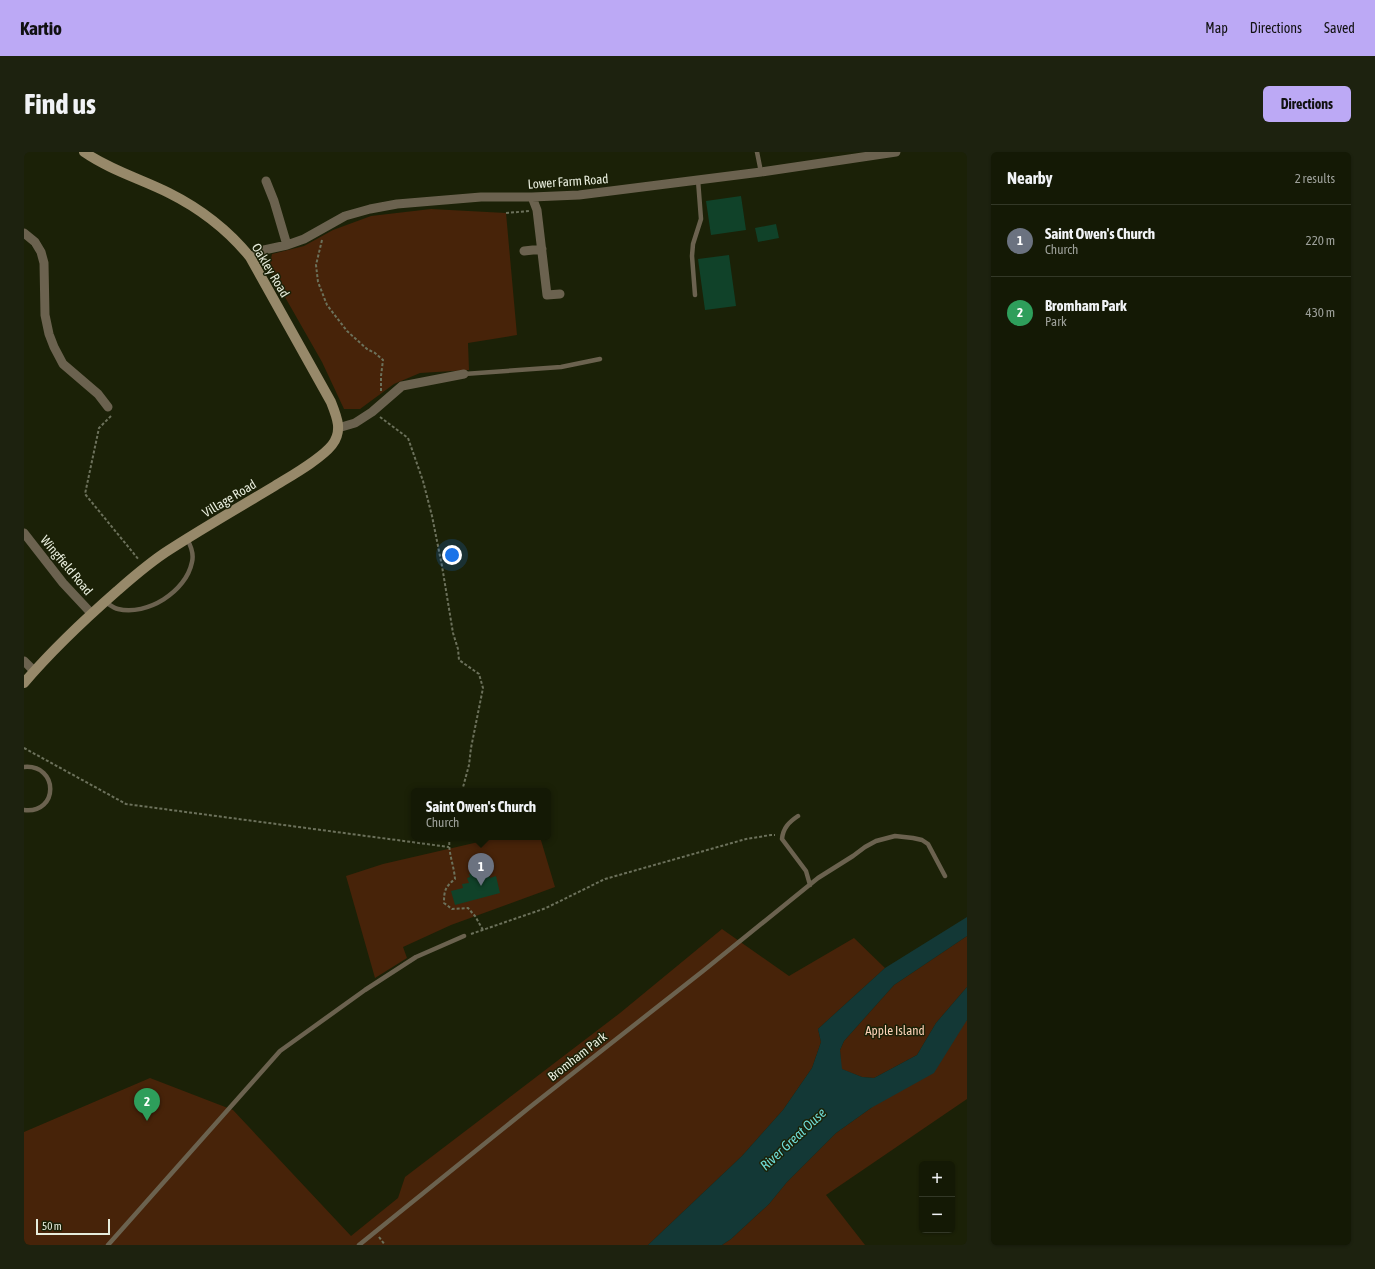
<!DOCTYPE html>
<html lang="en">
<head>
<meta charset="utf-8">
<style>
	body { margin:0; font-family:"Asap Condensed",sans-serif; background:#1d220f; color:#f1f3f6 }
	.controls { position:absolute; right:12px; bottom:12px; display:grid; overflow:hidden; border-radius:6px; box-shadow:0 1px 3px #0004 }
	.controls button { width:36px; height:36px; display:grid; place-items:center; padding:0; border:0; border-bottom:1px solid #333827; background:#141905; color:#f1f3f6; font:20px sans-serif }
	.scale { position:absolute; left:12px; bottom:10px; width:74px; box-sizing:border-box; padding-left:4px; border:2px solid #e7ecdc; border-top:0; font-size:11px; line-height:14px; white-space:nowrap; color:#e7ecdc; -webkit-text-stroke:3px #1b2107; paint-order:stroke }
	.you { position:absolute; left:428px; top:403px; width:14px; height:14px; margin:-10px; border:3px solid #fff; border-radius:50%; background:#1a73e8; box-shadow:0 0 0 6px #1a73e833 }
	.badge { display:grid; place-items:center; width:26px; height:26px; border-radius:50%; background:#bca9f5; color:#fff; font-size:13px; font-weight:700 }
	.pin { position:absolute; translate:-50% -33px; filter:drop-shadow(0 1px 2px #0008) }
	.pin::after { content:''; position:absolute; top:21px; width:14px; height:12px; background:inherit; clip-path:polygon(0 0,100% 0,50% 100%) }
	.popup { position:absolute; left:387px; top:636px; width:140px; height:52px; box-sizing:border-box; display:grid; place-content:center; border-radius:6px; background:#141905; filter:drop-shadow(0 1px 3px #0005); font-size:13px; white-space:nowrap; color:#9da09a }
	.popup b { font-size:15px; color:#f1f3f6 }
	.popup::after { content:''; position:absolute; left:50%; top:100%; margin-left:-8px; border:8px solid transparent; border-top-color:#141905 }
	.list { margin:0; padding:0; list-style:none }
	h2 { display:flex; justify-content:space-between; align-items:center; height:52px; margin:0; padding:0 16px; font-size:17px }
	h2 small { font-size:13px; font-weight:400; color:#9da09a }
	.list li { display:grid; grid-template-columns:26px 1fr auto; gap:12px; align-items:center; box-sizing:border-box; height:72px; padding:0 16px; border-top:1px solid #333827 }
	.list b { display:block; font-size:15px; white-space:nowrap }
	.list p { margin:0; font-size:13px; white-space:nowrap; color:#9da09a }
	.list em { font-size:13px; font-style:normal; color:#9da09a }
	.map { position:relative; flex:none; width:943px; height:1093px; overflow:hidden; border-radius:6px }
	header { display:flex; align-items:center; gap:24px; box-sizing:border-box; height:56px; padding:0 20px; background:#bca9f5; color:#111 }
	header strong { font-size:19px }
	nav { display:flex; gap:22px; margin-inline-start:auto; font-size:14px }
	.intro { display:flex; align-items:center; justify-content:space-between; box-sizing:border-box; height:96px; padding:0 24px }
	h1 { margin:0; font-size:28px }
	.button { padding:10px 18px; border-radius:6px; background:#bca9f5; color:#111; font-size:14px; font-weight:700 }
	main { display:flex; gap:24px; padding:0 24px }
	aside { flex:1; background:#141905; border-radius:6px; box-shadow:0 1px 3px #0004 }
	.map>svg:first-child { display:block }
</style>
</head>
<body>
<header>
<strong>Kartio</strong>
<nav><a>Map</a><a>Directions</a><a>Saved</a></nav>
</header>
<div class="intro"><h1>Find us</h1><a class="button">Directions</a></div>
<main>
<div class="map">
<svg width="943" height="1093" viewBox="0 0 943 1093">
	<rect width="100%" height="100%" fill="#1b2107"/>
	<path fill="#472309" d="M 407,57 L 482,61 L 493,183 L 444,191 L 445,218 L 396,221 L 370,232 L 336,257 L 320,257 L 298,210 L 245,117 L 248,102 L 280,94 L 309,78 L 347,64 Z
		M 476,685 L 516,685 L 531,735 L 427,773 L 379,795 L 383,806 L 351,826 L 322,724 L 359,712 Z
		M 698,777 L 765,824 L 830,786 L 861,816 L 794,877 L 797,890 L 788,916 L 759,958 L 718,1004 L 624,1093 L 0,1093 L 0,980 L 126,926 L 209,958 L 327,1084 L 374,1046 L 381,1025 L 596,861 Z
		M 943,784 L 943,835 L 912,871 L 893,903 L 850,926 L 838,925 L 817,917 L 816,898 L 820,889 L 870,833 Z
		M 943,868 L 943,947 L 802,1043 L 841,1093 L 698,1093 L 707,1087 L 745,1052 L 763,1030 L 812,981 L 847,956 Z"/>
	<path fill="#133836" d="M 943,765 L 943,784 L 870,833 L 820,889 L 816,898 L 818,917 L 838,925 L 850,926 L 893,903 L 912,871 L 943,835 L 943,868 L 910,921 L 847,956 L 812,981 L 763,1030 L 745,1052 L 707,1087 L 698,1093 L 624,1093 L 718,1004 L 759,958 L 788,916 L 797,890 L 794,877 L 861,816 Z"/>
	<path fill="#104229" d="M 717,44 L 722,78 L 687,83 L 682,49 Z
		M 752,72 L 755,86 L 734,90 L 731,76 Z
		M 705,103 L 712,154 L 681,158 L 674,107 Z
		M 464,715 L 466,726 L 472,724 L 476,741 L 431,753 L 427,739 L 439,736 L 438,732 L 445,731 L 443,726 L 446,725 L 445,722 L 453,719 L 452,718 Z"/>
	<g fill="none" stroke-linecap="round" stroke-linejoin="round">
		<path stroke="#6c715b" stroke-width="2" stroke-dasharray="3 2" stroke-linecap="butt" d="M 482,61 L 505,59
			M 298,88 L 292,113 L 294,130 L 303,153 L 323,179 L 343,197 L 351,201 L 359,208 L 357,224 L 357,240
			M 87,264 L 75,276 L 61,342 L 115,408
			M 356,265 L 384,286 L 399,329 L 408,364 L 418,414 L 429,481 L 434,497 L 435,508 L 455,522 L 459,536 L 447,596 L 445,613 L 438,639
			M 0,596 L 102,652 L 425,695
			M 426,685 C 423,698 430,713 431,727 C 421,735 420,739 420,751 L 428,757 L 444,756 L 451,764 L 459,778
			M 447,782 L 522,756 L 581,727 L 722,687 L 747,683 L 751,683
			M 355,1085 L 361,1093"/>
		<path stroke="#6b624f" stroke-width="4.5" d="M 733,0 L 737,20
			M 671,143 L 668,104 L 669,92 L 677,67 L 674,28
			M 440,222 L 537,215 L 576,207
			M 81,450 C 85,452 89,456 94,457 C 123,464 162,440 168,410 C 170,402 167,394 163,387
			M 0,615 C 35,612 35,662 0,658
			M 774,664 C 765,670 759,676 758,687 L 782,719 L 786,733
			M 84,1093 L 256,899 L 341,838 L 392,805 L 440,784
			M 335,1093 L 506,955 L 679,819 L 794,726 L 829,704 L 841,695 L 852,689 L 871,684 L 889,686 L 898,688 L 904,692 L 921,724"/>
		<path stroke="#6b624f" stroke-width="9" d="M 242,29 L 250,49 L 263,93
			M 508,45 L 513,58 L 523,143 L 536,142
			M 0,81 L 11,90 L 17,100 L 20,111 L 21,163 L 25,182 L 30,195 L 39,212 L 74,242 L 84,255
			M 500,99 L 518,97
			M 226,105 L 240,98 L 263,93 L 280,87 L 321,64 L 346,57 L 373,52 L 457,45 L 508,45 L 555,43 L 737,20 L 872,0
			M 314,276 L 331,271 L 348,260 L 378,234 L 440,222
			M 0,381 L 39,431 L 67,461
			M 0,509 L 10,519"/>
		<path stroke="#97896a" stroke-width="10" d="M 0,531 C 28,498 60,468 93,439 C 109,425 126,410 145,398 C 179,376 214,356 249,335 C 265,325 296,308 308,293 C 319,279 313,265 307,250 L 226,105 C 204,78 177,57 145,41 C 117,27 86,18 60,0"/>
	</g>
	<g text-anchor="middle" stroke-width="3" stroke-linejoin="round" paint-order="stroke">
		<g font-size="13" fill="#e7ecdc" stroke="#1b2107">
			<text transform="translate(544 29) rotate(-4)" y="5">Lower Farm Road</text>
			<text transform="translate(247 118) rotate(59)" y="5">Oakley Road</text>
			<text transform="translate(205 346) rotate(-31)" y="5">Village Road</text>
			<text transform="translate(43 413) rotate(50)" y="5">Wingfield Road</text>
			<text transform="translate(553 904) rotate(-38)" y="5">Bromham Park</text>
		</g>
		<g font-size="13" fill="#fcd1b7" stroke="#1b2107">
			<text x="871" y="883">Apple Island</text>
		</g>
		<g font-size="14" font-style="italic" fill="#6edad4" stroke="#1b2107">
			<text transform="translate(769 987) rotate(-43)" y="5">River Great Ouse</text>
		</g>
	</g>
</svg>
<div class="controls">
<button>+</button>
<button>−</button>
</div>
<div class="scale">50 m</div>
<div class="you"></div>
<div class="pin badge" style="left:457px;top:734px;background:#6b7280">1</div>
<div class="popup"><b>Saint Owen's Church</b>Church</div>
<div class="pin badge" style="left:123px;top:969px;background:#2e9e5b">2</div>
</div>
<aside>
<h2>Nearby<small>2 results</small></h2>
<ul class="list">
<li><span class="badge" style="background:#6b7280">1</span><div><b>Saint Owen's Church</b><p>Church</p></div><em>220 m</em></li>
<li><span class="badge" style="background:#2e9e5b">2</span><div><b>Bromham Park</b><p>Park</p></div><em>430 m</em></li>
</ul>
</aside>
</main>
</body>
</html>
